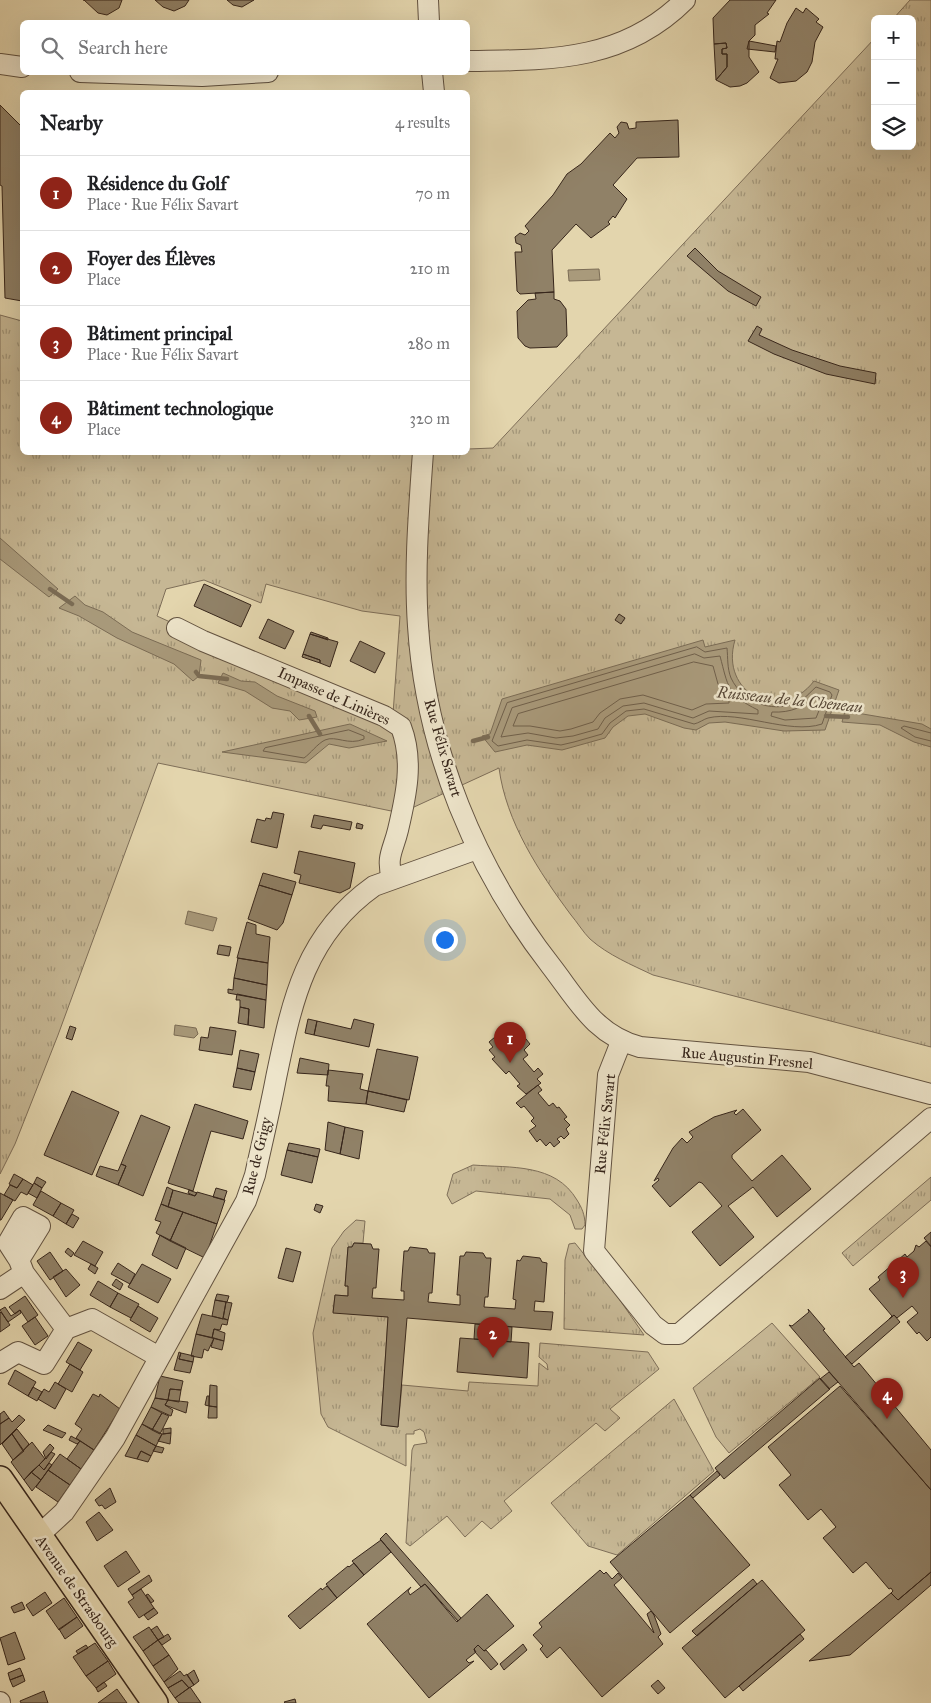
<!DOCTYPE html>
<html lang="en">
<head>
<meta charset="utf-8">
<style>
	body { margin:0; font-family:"IM FELL Great Primer",serif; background:#f6f6f6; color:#202124 }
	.controls { position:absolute; right:15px; top:15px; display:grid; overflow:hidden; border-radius:8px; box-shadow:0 5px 20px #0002 }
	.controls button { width:45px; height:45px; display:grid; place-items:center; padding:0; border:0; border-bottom:1px solid #e0e0e0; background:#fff; color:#202124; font:25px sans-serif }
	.you { position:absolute; left:444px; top:939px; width:18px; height:18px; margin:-12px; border:4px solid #fff; border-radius:50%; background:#1a73e8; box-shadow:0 0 0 8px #1a73e833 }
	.badge { display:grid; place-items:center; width:32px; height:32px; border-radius:50%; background:#8f2418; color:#fff; font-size:16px; font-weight:700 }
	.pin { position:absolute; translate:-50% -41px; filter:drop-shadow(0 1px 2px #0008) }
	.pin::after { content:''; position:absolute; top:26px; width:18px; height:15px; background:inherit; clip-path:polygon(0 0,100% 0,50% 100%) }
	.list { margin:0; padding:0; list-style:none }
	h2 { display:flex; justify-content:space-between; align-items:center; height:65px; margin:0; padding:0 20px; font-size:21px }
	h2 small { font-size:16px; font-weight:400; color:#757577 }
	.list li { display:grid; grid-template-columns:32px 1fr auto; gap:15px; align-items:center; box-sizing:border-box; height:75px; padding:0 20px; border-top:1px solid #e0e0e0 }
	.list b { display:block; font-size:19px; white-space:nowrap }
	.list p { margin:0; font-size:16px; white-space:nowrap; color:#757577 }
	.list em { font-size:16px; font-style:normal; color:#757577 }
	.icon { flex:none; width:28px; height:28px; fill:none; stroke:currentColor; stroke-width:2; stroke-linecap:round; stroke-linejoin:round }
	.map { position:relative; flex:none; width:931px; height:1703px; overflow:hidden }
	.search { position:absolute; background:#fff; box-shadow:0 5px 20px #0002; left:20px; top:20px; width:450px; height:55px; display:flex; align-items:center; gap:12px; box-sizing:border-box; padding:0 18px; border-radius:8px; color:#757577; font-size:19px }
	.panel { position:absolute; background:#fff; box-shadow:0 5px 20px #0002; left:20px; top:90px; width:450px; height:365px; border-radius:8px }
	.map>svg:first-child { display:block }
</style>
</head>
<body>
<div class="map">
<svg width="931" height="1703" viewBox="0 0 931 1703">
	<defs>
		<pattern id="grass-tufts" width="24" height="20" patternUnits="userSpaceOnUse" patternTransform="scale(1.25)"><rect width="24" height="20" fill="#c6b794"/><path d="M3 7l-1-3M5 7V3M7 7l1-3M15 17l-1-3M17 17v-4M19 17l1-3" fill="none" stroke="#a29578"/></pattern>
	</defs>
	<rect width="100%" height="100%" fill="#e3d5ad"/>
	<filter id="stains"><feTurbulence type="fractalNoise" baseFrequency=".004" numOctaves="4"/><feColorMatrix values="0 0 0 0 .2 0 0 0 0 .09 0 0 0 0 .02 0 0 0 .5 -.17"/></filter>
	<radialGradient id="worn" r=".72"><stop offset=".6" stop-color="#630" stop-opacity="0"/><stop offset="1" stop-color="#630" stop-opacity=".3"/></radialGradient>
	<path fill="url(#grass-tufts)" stroke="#7e6e58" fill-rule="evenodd" d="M 910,0 L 931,0 L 931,1047 L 653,975 C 632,965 608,955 590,939 C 583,932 577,922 571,915 C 539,872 506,822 499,768 L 401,813 L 158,763 L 58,1035 L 15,1144 L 0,1174 L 0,315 L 22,321 L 22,452 L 468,452 L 468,449 L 493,448 L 875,38 L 875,146 L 912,146 L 912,19 L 893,19 ZM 204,580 L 261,603 L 266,584 L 362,611 L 400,616 L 393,714 L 205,638 L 157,616 L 166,589 Z
		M 473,1165 C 511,1168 555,1163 577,1200 C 582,1208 585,1215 585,1225 L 582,1229 L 575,1229 L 570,1215 L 550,1199 L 476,1191 L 452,1204 L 447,1195 L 453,1174 Z
		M 931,1177 L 931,1200 L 853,1266 L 842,1253 Z
		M 356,1220 L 365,1221 L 363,1243 L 354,1243 L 352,1247 L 348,1247 L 345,1286 L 348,1286 L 348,1296 L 335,1295 L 333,1312 L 388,1317 L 381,1425 L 398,1427 L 402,1385 L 468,1391 L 469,1382 L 538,1386 L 539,1363 L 548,1370 L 547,1364 L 539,1357 L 540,1343 L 648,1352 L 659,1369 L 610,1409 L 620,1418 L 605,1431 L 596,1423 L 504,1501 L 512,1511 L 491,1529 L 482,1521 L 465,1537 L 447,1516 L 410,1546 L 406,1543 L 412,1450 L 414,1445 L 427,1443 L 424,1432 L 420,1429 L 414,1431 L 414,1434 L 406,1434 L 406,1466 L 328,1427 L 321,1414 L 313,1333 L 332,1248 L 344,1231 Z
		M 575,1243 L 615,1293 L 644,1335 L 564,1329 L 565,1260 L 569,1244 Z
		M 772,1323 L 820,1377 L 729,1453 L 716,1437 L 693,1388 Z
		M 674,1399 L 714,1471 L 617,1555 L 588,1546 L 551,1503 Z"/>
	<path fill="#a99a7b" stroke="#7b6c55" d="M 599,269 L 600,280 L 569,281 L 568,270 Z
		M 0,538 L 58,589 L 49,597 L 0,559 Z
		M 75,596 L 85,605 L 103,612 L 132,632 L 201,660 L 199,676 L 193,681 L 174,664 L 117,638 L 79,616 L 59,608 Z
		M 703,640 L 705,647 L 735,640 C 719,693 780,725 814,681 L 839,690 L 825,730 L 784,731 L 725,722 L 709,723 L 696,730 L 684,728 L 645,714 L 628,716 L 613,727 L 605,738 L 562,750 L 527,745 L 495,752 L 482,736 L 490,734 L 502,699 Z
		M 223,673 L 241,681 L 255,682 L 277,696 L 315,711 L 317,717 L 299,720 L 290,711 L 272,708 L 245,691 L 218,683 Z
		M 845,711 L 922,724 L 931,729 L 931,747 L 914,742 L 880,725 L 842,722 Z
		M 350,724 L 387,741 L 349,748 L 329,744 L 306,763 L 222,752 Z
		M 188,911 L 217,918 L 213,931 L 185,924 Z
		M 175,1025 L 196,1028 L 198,1034 L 194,1038 L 174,1035 Z"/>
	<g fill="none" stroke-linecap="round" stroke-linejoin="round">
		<path stroke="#70604b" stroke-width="1" d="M 697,647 L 705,652 L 727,648 C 728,658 727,668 731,678 C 743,704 777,715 801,700 C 807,697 811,691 816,687 L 830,692 L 832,695 L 822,724 C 789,735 740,710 708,718 C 704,719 699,723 694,724 L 644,709 L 626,711 L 610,723 L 602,734 L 574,742 L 561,745 L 527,740 L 498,746 L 492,741 L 507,703 Z
			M 695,654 L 704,658 L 720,656 C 728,686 727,695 758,710 L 758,714 L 709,711 L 693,718 L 644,703 L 623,706 L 605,718 L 598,729 L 573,736 L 556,738 L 528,733 L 501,737 L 512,708 Z
			M 694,662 L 713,666 L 718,684 L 729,700 L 729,703 L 706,704 L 692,710 L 643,695 L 620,699 L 600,713 L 593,722 L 571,729 L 560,731 L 530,726 L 513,726 L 518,714 Z
			M 818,695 L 824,698 L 816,718 L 785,720 L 771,716 L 772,712 C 791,713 804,707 818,695 Z
			M 349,730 L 364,736 L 364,739 C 348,746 336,735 325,740 C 317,744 311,753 304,758 L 263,751 L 265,748 Z
			M 931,733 L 904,726 L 901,728 L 915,737 L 931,741"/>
		<path stroke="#7b6c55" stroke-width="4.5" d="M 50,589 L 72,604
			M 196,672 L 199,676 L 227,679
			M 309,716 L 320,734
			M 826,716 L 848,717
			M 473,741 L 488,737"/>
	</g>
	<path fill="#908167" stroke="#37261b" d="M 84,0 L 83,0 L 122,0 L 119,8 L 107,15 L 98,13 Z
		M 155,0 L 189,0 L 185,6 L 174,11 L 163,7 Z
		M 227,0 L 254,0 L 242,7 L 233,5 Z
		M 730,0 L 776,0 L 767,13 L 769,14 L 755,25 L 755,35 L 749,41 L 749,57 L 759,72 L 747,83 L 740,86 L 730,87 L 716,80 L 727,67 L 727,54 L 722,54 L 722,49 L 727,48 L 726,43 L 714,44 L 713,18 Z
		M 796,8 L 803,13 L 806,8 L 819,19 L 816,22 L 823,27 L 815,42 L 812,62 L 807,72 L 796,81 L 779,83 L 770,78 L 778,59 L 775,59 L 777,41 L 780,42 L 787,23 Z
		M 749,41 L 776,46 L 775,52 L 747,49 Z
		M 726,43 L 727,48 L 722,49 L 722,54 L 727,54 L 727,67 L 716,80 L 714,44 Z
		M 0,105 L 22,127 L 22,301 L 5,298 L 2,186 L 0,185 Z
		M 678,120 L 679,157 L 637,158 L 613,185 L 627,199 L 615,218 L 613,216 L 608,222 L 610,224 L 591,238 L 576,224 L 552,250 L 554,292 L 520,294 L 517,291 L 515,252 L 522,252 L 521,245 L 516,243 L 515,237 L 520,233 L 525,235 L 529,231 L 525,226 L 553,195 L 567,174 L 581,164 L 610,133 L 615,138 L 619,133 L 617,127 L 621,122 L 627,123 L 629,129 L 636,128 L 636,122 Z
		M 695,248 L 718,271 L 761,297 L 756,306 L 728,291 L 687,256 Z
		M 554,292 L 554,299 L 560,301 L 566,309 L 567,336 L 557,347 L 530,348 L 525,346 L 518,338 L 517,311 L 528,300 L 536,299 L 535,293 Z
		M 757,326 L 762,329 L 759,335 L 792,350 L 840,366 L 876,373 L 875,384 L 826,374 L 774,354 L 748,341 Z
		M 204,584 L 251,605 L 241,627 L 194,606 Z
		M 619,614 L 625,618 L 621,624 L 615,620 Z
		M 268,619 L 294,631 L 285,649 L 259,638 Z
		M 311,632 L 328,638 L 328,640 L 310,634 Z
		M 310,634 L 338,642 L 330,667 L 320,663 L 320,660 L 303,654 Z
		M 360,641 L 385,653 L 375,673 L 350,661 Z
		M 303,654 L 320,660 L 320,663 L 302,657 Z
		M 273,812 L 284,814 L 277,848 L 251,842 L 257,819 L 265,821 L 266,818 L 271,819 Z
		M 314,815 L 352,822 L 350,830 L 323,825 L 321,829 L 311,827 Z
		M 357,823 L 363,825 L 362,829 L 356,828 Z
		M 299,851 L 355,863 L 350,888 L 340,893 L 299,883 L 301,875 L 294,873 Z
		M 263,873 L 296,882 L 292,895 L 259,885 Z
		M 259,885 L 292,895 L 283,923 L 277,930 L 248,919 Z
		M 247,922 L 256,925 L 256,934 L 270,937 L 268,963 L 237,958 Z
		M 219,945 L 231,947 L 229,956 L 217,954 Z
		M 238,958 L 268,963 L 267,985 L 234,978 Z
		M 234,978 L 267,985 L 266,1000 L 228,993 L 228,989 L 233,990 Z
		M 237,994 L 266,1000 L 264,1028 L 248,1025 L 249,1009 L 240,1007 L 240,1000 L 236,1000 Z
		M 240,1007 L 249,1009 L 248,1025 L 238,1023 Z
		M 308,1019 L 317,1021 L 314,1035 L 305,1033 Z
		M 354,1019 L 374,1024 L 369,1047 L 314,1035 L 317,1021 L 351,1029 Z
		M 70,1026 L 76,1028 L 72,1040 L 66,1038 Z
		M 210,1027 L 236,1031 L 232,1055 L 199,1050 L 201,1037 L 208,1038 Z
		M 505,1029 L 509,1033 L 513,1030 L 519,1036 L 522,1034 L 530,1044 L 524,1050 L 528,1055 L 523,1059 L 534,1072 L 538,1068 L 543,1074 L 537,1079 L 541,1083 L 526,1094 L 517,1086 L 520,1084 L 509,1071 L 506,1074 L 492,1059 L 495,1057 L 489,1050 L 493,1047 L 489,1042 L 495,1037 L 497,1040 L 502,1037 L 499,1033 Z
		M 377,1049 L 418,1057 L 409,1100 L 368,1091 Z
		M 240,1050 L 259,1054 L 255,1072 L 237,1068 Z
		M 300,1058 L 329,1064 L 328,1075 L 297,1073 Z
		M 237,1068 L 255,1072 L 251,1090 L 233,1087 Z
		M 328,1070 L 363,1074 L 360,1089 L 368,1091 L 366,1104 L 328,1101 L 329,1086 L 326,1086 Z
		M 538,1085 L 542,1090 L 538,1093 L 549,1106 L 553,1103 L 557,1108 L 559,1107 L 567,1117 L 564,1119 L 570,1125 L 566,1129 L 569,1134 L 564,1139 L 561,1136 L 557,1139 L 560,1142 L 554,1147 L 550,1142 L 546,1146 L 540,1139 L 537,1142 L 529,1131 L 536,1126 L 531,1121 L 534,1118 L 524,1106 L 521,1108 L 516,1103 Z
		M 72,1091 L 119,1112 L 92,1175 L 44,1155 Z
		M 368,1091 L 407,1100 L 404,1112 L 366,1104 Z
		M 195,1104 L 248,1121 L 243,1139 L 211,1131 L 193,1191 L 168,1183 Z
		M 743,1109 L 761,1130 L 732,1155 L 732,1158 L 752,1181 L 782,1155 L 811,1189 L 777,1217 L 753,1187 L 728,1206 L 754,1237 L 720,1266 L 692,1232 L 722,1206 L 702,1183 L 699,1182 L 670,1207 L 652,1186 L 659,1180 L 658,1178 L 654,1181 L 673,1148 L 682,1138 L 687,1143 L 693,1137 L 689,1132 L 714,1117 L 737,1110 L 734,1113 L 736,1115 Z
		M 141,1115 L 170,1127 L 143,1196 L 118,1185 L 126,1166 L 121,1164 Z
		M 328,1122 L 345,1127 L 340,1154 L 325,1150 Z
		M 345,1127 L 363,1131 L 359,1159 L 340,1154 Z
		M 289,1143 L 320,1149 L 318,1157 L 287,1150 Z
		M 287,1150 L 318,1157 L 312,1183 L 281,1175 Z
		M 121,1164 L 126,1166 L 118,1185 L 96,1176 L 100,1166 L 118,1171 Z
		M 14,1174 L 23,1179 L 17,1188 L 9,1184 Z
		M 37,1177 L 46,1182 L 42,1188 L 34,1183 Z
		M 23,1179 L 33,1185 L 27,1195 L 21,1192 L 15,1201 L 4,1195 L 10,1185 L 17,1188 Z
		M 34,1183 L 42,1188 L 37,1198 L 28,1193 Z
		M 167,1187 L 173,1190 L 168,1207 L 161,1204 Z
		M 216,1188 L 227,1191 L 224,1200 L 213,1197 Z
		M 173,1190 L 195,1196 L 197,1192 L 225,1200 L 217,1224 L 168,1207 Z
		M 189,1190 L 197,1193 L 195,1196 L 188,1193 Z
		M 41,1191 L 61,1203 L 53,1216 L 33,1205 Z
		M 0,1193 L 13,1200 L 1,1220 L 0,1220 Z
		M 61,1203 L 74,1210 L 66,1224 L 53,1216 Z
		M 161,1204 L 183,1212 L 170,1241 L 156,1233 L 161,1222 L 155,1220 Z
		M 316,1204 L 323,1206 L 320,1213 L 314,1210 Z
		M 183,1212 L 217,1224 L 205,1258 L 170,1241 Z
		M 72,1214 L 79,1218 L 73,1228 L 66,1224 Z
		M 931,1232 L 931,1246 L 924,1238 Z
		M 160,1235 L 186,1248 L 177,1269 L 152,1255 Z
		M 83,1241 L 103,1252 L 95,1266 L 74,1255 Z
		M 926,1241 L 931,1247 L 931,1337 L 927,1341 L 919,1332 L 917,1334 L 907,1322 L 918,1313 L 912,1306 L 897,1318 L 894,1315 L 889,1319 L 892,1316 L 869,1289 L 880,1280 L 878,1277 L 905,1254 L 907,1257 L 914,1251 L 916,1245 L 919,1247 Z
		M 354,1243 L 371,1244 L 373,1249 L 379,1249 L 376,1288 L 373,1288 L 372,1298 L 404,1300 L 404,1291 L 401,1291 L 404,1251 L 408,1251 L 410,1247 L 427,1249 L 429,1253 L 435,1253 L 432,1293 L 429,1293 L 428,1302 L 460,1305 L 460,1295 L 457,1295 L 460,1256 L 464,1256 L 466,1252 L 483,1253 L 486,1258 L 491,1258 L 488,1297 L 485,1297 L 484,1307 L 515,1309 L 516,1300 L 513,1299 L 517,1260 L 520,1261 L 523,1256 L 540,1258 L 542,1262 L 547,1263 L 544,1302 L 535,1301 L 534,1311 L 553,1312 L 551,1330 L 407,1318 L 398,1427 L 381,1425 L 388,1317 L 333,1313 L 335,1295 L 348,1296 L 348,1286 L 345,1286 L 348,1247 L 352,1247 Z
		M 68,1248 L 74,1253 L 71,1257 L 65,1252 Z
		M 286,1248 L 301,1252 L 293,1282 L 278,1278 Z
		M 50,1252 L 63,1271 L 50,1280 L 37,1261 Z
		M 118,1263 L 135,1274 L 130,1284 L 111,1274 Z
		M 91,1264 L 98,1268 L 95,1274 L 88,1269 Z
		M 142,1264 L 171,1279 L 158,1303 L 128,1287 Z
		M 66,1269 L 80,1285 L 66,1297 L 53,1277 Z
		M 116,1279 L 123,1284 L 120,1290 L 112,1285 Z
		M 98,1281 L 118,1293 L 110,1307 L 90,1295 Z
		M 118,1293 L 139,1304 L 131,1318 L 110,1307 Z
		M 217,1294 L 229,1296 L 227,1302 L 215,1300 Z
		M 25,1296 L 38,1315 L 28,1322 L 20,1310 L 15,1314 L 9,1307 Z
		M 215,1300 L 226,1302 L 223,1319 L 212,1316 Z
		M 226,1302 L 232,1303 L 228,1320 L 223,1318 Z
		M 138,1306 L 158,1318 L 150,1332 L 130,1320 Z
		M 5,1307 L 11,1316 L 20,1310 L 21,1313 L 8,1322 L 0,1310 Z
		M 808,1309 L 825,1329 L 823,1330 L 854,1367 L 859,1363 L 931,1450 L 931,1490 L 789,1325 L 792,1326 L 809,1312 Z
		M 1,1312 L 10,1325 L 0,1332 L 0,1313 Z
		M 202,1314 L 228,1320 L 227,1325 L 222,1324 L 220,1330 L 214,1329 L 212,1338 L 196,1334 Z
		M 894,1315 L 900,1322 L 852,1364 L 845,1357 Z
		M 35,1317 L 48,1336 L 35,1345 L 22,1326 Z
		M 475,1324 L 512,1327 L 511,1342 L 474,1339 Z
		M 214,1329 L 225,1333 L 224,1341 L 212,1338 Z
		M 196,1334 L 214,1338 L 208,1351 L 204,1349 L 202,1358 L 191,1356 Z
		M 214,1338 L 224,1341 L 222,1350 L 211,1347 Z
		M 460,1338 L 529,1343 L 527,1378 L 457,1372 Z
		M 78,1342 L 92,1350 L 80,1370 L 66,1362 Z
		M 179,1352 L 181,1353 L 179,1359 L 193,1362 L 190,1373 L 174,1370 Z
		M 181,1353 L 194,1356 L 193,1362 L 179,1359 Z
		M 70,1364 L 83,1372 L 72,1392 L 58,1384 Z
		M 15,1370 L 36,1382 L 28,1396 L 8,1384 Z
		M 829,1372 L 838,1382 L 829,1389 L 820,1379 Z
		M 160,1376 L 183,1381 L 181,1390 L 170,1389 L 168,1400 L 155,1398 Z
		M 820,1378 L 830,1389 L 724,1479 L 715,1468 Z
		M 55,1382 L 66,1389 L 55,1409 L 38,1399 L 44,1389 L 49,1392 Z
		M 210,1385 L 217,1386 L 217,1407 L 209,1406 Z
		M 840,1386 L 931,1490 L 931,1572 L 898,1600 L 891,1593 L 893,1591 L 891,1588 L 889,1589 L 866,1562 L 853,1573 L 823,1538 L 836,1527 L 821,1509 L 808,1520 L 779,1485 L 791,1475 L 768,1447 Z
		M 33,1387 L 42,1392 L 37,1401 L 28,1396 Z
		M 170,1389 L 181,1390 L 179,1402 L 168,1400 Z
		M 93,1394 L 99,1397 L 100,1394 L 120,1409 L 94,1450 L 76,1438 L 82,1429 L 75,1424 Z
		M 207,1396 L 209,1396 L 209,1406 L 205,1405 Z
		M 155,1398 L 168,1400 L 165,1405 L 173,1410 L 171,1416 L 151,1407 Z
		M 168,1400 L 188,1402 L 186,1413 L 165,1405 Z
		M 209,1406 L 217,1407 L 217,1418 L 208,1418 Z
		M 151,1407 L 162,1413 L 152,1430 L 142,1424 Z
		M 4,1411 L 9,1418 L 0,1424 L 0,1414 Z
		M 162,1413 L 169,1416 L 160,1434 L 152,1430 Z
		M 19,1415 L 25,1420 L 0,1445 L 0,1424 L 9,1418 L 12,1422 Z
		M 142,1424 L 162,1434 L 156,1446 L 136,1435 Z
		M 48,1425 L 63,1432 L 66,1433 L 62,1438 L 43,1430 Z
		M 171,1428 L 171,1433 L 163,1434 L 163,1429 Z
		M 17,1429 L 29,1444 L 23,1451 L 12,1434 Z
		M 171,1433 L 170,1444 L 158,1441 L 162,1434 Z
		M 12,1434 L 24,1451 L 13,1460 L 2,1444 Z
		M 136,1435 L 156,1446 L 151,1456 L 141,1451 L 137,1459 L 125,1456 Z
		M 71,1436 L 80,1441 L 77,1444 L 69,1440 Z
		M 80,1441 L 94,1450 L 81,1469 L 67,1459 Z
		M 32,1442 L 45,1459 L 24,1480 L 11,1462 Z
		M 50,1444 L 54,1448 L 46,1459 L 43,1452 Z
		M 156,1446 L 164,1448 L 162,1453 L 153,1451 Z
		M 141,1451 L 151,1456 L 148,1462 L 137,1459 Z
		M 51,1452 L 55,1454 L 44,1470 L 39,1465 Z
		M 60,1454 L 81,1469 L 70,1485 L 48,1470 Z
		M 49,1463 L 52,1465 L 41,1480 L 31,1472 L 39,1465 L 44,1470 Z
		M 48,1470 L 70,1485 L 58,1502 L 36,1487 Z
		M 717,1471 L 720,1475 L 693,1498 L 690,1495 Z
		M 31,1472 L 41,1480 L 32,1491 L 24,1480 Z
		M 110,1488 L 116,1502 L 105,1509 L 102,1505 L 99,1506 L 95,1500 Z
		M 690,1495 L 750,1565 L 670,1633 L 610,1562 Z
		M 99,1512 L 113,1530 L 97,1541 L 86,1522 Z
		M 386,1533 L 461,1618 L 458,1621 L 425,1584 L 421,1587 L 380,1539 Z
		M 381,1540 L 391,1552 L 364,1575 L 352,1561 Z
		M 126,1551 L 140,1572 L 118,1587 L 104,1566 Z
		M 354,1563 L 364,1575 L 337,1598 L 326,1584 L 348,1566 L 349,1567 Z
		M 600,1570 L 604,1574 L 606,1572 L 612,1579 L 618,1573 L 622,1578 L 614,1585 L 654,1633 L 647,1614 L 651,1611 L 654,1615 L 661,1634 L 658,1637 L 663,1644 L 602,1697 L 560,1647 L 547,1658 L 540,1649 L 543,1646 L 533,1635 L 542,1627 L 539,1623 Z
		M 931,1572 L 931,1585 L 850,1655 L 809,1661 L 891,1593 L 898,1600 Z
		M 149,1575 L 152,1581 L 132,1595 L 128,1589 Z
		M 753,1579 L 757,1584 L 697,1636 L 692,1631 Z
		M 762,1580 L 805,1630 L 725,1698 L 682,1648 Z
		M 425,1584 L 457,1622 L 487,1594 L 514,1626 L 484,1651 L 478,1645 L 474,1649 L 476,1652 L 466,1660 L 469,1663 L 474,1661 L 429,1698 L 367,1624 L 411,1587 L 408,1591 L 410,1595 Z
		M 327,1586 L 337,1598 L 300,1629 L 288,1616 L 321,1588 L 322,1590 Z
		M 141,1589 L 154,1608 L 139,1618 L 128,1602 L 134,1598 L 132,1595 Z
		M 45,1592 L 52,1603 L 33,1616 L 26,1605 Z
		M 148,1594 L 154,1601 L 151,1603 L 146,1595 Z
		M 64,1598 L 77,1617 L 59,1630 L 46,1611 Z
		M 22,1602 L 25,1609 L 14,1613 L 11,1607 Z
		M 154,1608 L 158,1613 L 148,1620 L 144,1615 Z
		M 77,1617 L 83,1626 L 65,1639 L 59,1629 Z
		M 157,1626 L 164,1637 L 158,1640 L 151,1630 Z
		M 149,1627 L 158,1640 L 143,1651 L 133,1637 Z
		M 15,1632 L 25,1659 L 8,1665 L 0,1638 Z
		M 168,1634 L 171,1639 L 162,1645 L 158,1640 Z
		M 800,1634 L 804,1639 L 743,1691 L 739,1686 Z
		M 158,1640 L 169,1655 L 153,1666 L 143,1651 Z
		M 95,1643 L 108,1661 L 86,1676 L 73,1657 Z
		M 523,1644 L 527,1650 L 504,1670 L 500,1664 Z
		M 86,1645 L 88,1648 L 78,1654 L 76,1651 Z
		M 478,1645 L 484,1651 L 486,1650 L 498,1664 L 491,1670 L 475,1652 L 474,1649 Z
		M 169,1655 L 178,1669 L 164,1682 L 153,1666 Z
		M 108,1661 L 116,1674 L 96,1688 L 86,1676 Z
		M 20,1668 L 23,1675 L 10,1680 L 8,1673 Z
		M 194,1670 L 199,1681 L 194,1685 L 187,1675 Z
		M 180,1671 L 184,1676 L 187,1674 L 194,1685 L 189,1688 L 182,1680 L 168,1688 L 164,1682 Z
		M 23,1675 L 25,1681 L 13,1687 L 10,1680 Z
		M 182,1680 L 189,1688 L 175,1698 L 168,1688 Z
		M 658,1680 L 665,1688 L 658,1694 L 651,1686 Z
		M 104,1682 L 107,1686 L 98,1692 L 96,1688 Z
		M 190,1687 L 201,1703 L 179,1703 L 175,1698 Z
		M 117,1689 L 127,1703 L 98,1703 Z
		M 44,1691 L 48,1703 L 21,1703 L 20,1701 Z
		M 295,1699 L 296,1703 L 285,1703 L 284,1702 Z"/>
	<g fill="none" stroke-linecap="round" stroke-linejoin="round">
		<defs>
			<path id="minor" d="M 428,0 L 429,22
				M 468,61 C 549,60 623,62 685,0
				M 0,64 L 22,67
				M 80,72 L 202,76 L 268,72
				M 432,72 L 434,92
				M 423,452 C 419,510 414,568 418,626 C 426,750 475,868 551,966 C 578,1001 595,1035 640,1047 L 809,1062 L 931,1094
				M 177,628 L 203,641 L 384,716 L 401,727 C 414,761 406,796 398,830 C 393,851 386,856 392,879
				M 621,1042 L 608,1075 L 594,1251 L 653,1325 L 665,1334 L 679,1334 L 931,1118
				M 19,1260 L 8,1243 L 23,1217 L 40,1226 L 19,1260 L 24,1273
				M 0,1289 L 24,1273 L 66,1329
				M 0,1363 L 18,1352 L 44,1364 L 66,1329 L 92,1319 L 159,1357
				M 38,1536 L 64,1512 L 115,1438 L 246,1201 L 255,1175 C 262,1143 270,1110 276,1078 C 292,1001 305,935 374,886 L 477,849
				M 0,1702 L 0,1703"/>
			<path id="major" d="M 0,1479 L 155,1703"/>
		</defs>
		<use href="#minor" stroke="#625240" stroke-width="22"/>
		<use href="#major" stroke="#37261b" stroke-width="28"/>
		<use href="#minor" stroke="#ede4ca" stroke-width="20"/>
		<use href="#major" stroke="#e3d5ad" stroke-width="25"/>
	</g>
	<g text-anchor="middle" stroke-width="5" stroke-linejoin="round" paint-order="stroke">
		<g font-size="15" fill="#37261b" stroke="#ede4ca">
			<text transform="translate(334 696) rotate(24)" y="5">Impasse de Linières</text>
			<text transform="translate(443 748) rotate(74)" y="5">Rue Félix Savart</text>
			<text transform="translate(747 1058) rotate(5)" y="5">Rue Augustin Fresnel</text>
			<text transform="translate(605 1124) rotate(-84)" y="5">Rue Félix Savart</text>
			<text transform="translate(257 1156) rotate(-76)" y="5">Rue de Grigy</text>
			<text transform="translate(77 1591) rotate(55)" y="5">Avenue de Strasbourg</text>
		</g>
		<g font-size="16" font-style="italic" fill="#594938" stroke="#ede4ca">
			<text transform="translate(790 699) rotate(6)" y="6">Ruisseau de la Cheneau</text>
		</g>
	</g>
	<rect width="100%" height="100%" filter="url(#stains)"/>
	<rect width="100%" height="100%" fill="url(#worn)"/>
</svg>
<div class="controls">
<button>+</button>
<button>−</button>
<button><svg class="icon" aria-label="layers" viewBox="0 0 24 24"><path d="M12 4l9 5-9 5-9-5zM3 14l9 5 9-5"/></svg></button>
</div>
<div class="you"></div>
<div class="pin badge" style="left:510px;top:1063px">1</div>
<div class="pin badge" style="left:493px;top:1358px">2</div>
<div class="pin badge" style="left:903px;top:1298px">3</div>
<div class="pin badge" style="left:887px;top:1419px">4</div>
<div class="search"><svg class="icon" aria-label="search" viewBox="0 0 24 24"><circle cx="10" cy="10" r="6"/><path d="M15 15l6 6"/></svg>Search here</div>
<section class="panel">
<h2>Nearby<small>4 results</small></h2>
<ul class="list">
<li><span class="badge">1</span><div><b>Résidence du Golf</b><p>Place · Rue Félix Savart</p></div><em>70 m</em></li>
<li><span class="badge">2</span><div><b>Foyer des Élèves</b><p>Place</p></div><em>210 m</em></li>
<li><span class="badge">3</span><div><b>Bâtiment principal</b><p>Place · Rue Félix Savart</p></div><em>280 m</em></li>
<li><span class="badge">4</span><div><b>Bâtiment technologique</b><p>Place</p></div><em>320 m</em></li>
</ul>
</section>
</div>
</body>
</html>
